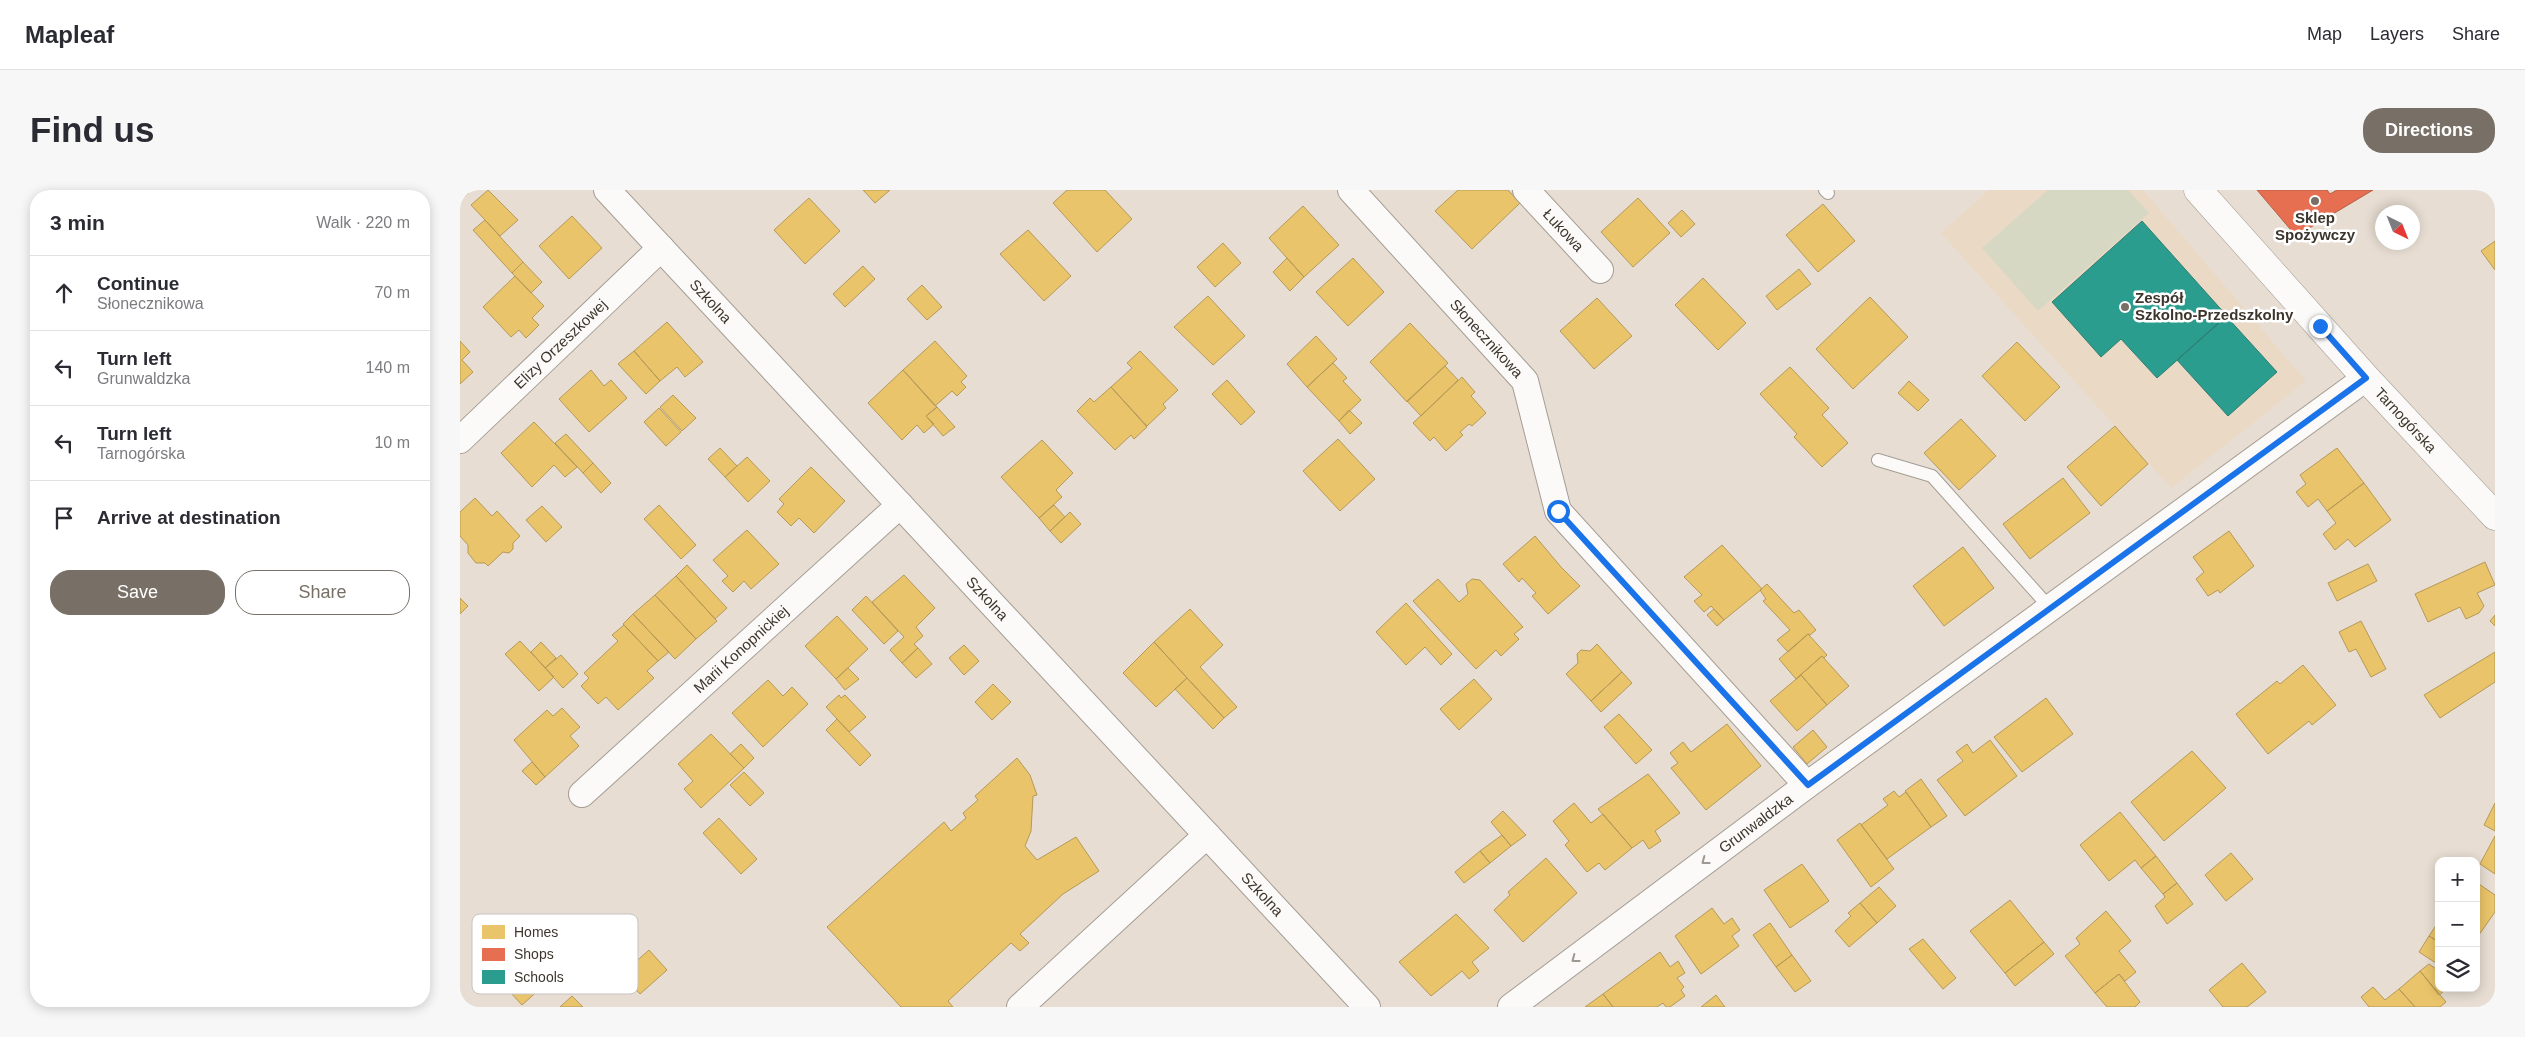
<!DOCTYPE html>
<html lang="en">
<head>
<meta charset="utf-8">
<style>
	body { margin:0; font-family:Arial,sans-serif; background:#f7f7f7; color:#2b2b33 }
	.controls { position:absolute; right:15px; bottom:15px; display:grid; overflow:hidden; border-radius:10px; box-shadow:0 2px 12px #0003 }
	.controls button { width:45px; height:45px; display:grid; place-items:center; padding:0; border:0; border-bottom:1px solid #e1e1e2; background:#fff; color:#2b2b33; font:25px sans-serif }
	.compass { position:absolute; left:1915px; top:15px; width:45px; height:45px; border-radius:50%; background:#fff; box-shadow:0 2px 12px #0003; rotate:137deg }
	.stop { position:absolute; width:15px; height:15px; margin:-11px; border:4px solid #1a73e8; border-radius:50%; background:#fff }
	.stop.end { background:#1a73e8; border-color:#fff; box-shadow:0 1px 5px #0008 }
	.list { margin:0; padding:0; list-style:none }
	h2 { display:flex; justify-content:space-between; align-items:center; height:65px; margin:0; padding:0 20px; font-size:21px }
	h2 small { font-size:16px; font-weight:400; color:#7c7c81 }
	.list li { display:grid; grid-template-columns:32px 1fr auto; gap:15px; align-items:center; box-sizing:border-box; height:75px; padding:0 20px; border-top:1px solid #e1e1e2 }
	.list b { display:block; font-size:19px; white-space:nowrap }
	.list p { margin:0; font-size:16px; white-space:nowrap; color:#7c7c81 }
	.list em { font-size:16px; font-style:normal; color:#7c7c81 }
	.actions { display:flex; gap:10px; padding:15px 20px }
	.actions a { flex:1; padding:11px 0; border:1px solid #787067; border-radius:20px; text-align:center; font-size:18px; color:#787067 }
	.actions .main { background:#787067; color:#fff }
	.icon { flex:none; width:28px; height:28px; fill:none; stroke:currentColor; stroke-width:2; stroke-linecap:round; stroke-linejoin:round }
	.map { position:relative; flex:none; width:2035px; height:817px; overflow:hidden; border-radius:20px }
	header { display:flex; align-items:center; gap:30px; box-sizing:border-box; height:70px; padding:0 25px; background:#fff; border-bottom:1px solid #e1e1e2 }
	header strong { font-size:24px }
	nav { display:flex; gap:28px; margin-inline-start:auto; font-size:18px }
	.intro { display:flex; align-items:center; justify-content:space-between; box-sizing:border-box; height:120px; padding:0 30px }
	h1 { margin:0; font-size:35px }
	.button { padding:12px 22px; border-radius:20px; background:#787067; color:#fff; font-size:18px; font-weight:700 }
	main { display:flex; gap:30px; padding:0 30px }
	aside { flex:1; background:#fff; border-radius:20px; box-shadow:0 2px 12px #0003 }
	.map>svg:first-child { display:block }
</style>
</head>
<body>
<header>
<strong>Mapleaf</strong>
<nav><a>Map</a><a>Layers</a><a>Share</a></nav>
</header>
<div class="intro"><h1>Find us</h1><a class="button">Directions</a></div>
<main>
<aside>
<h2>3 min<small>Walk · 220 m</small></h2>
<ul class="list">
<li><svg class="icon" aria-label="ahead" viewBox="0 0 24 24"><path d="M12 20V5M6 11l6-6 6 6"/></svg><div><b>Continue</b><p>Słonecznikowa</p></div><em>70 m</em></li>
<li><svg class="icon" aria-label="left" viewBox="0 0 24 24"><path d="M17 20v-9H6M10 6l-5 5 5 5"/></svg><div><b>Turn left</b><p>Grunwaldzka</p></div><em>140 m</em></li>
<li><svg class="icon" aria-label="left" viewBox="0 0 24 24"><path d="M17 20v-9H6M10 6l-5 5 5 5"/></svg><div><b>Turn left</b><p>Tarnogórska</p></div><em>10 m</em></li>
<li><svg class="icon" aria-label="arrive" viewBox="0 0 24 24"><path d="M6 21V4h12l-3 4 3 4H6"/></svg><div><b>Arrive at destination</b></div></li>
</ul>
<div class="actions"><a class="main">Save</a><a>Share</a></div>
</aside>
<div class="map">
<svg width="2035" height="817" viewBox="0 0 2035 817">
	<rect width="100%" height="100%" fill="#e7ddd2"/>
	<path fill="#ead9c5" d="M 1529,0 L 1683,0 L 1846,191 L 1711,298 L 1481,43 Z"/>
	<path fill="#d6d8c4" d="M 1588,0 L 1668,0 L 1689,23 L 1578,121 L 1522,58 Z"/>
	<path fill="#e9c46a" stroke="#b59958" d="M 0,0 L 12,0 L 4,7 Z
		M 28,0 L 58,30 L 40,46 L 11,15 Z
		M 403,0 L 430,0 L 415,13 Z
		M 607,0 L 645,0 L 672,29 L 637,62 L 593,13 Z
		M 998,0 L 1048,0 L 1060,13 L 1012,59 L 975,21 Z
		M 349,8 L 380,41 L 345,74 L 314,40 Z
		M 1178,8 L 1210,43 L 1173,77 L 1141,42 Z
		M 1363,14 L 1395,51 L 1358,82 L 1326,45 Z
		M 843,16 L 879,55 L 844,87 L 809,48 Z
		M 1222,20 L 1235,34 L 1221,47 L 1208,33 Z
		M 112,26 L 142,58 L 109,89 L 79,56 Z
		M 25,30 L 63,72 L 52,83 L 13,40 Z
		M 568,40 L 611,86 L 584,111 L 540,64 Z
		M 2035,51 L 2035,80 L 2021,61 Z
		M 763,53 L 781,73 L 755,97 L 737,77 Z
		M 827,68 L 844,87 L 830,101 L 813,82 Z
		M 893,68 L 924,102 L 888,136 L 856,102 Z
		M 63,72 L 82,92 L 71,103 L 52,83 Z
		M 403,76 L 415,89 L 385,117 L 373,104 Z
		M 1339,79 L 1351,94 L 1317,120 L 1306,106 Z
		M 55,86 L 84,116 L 72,128 L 79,135 L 66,148 L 59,140 L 51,147 L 23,117 Z
		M 1243,88 L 1286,133 L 1258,160 L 1215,115 Z
		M 462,95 L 482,117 L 467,130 L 447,109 Z
		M 748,106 L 785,146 L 753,175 L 714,137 Z
		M 1410,107 L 1448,147 L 1393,199 L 1356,159 Z
		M 1137,108 L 1172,146 L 1134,179 L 1100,141 Z
		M 207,132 L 243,172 L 225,187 L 217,177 L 200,191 L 174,161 Z
		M 950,133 L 988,173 L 947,212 L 910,172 Z
		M 856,146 L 877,169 L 847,197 L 827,174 Z
		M 0,151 L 10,162 L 2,170 L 13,182 L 0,194 Z
		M 475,151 L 507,186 L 501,192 L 506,197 L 497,206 L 492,201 L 475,216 L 443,180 Z
		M 1557,152 L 1600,197 L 1565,231 L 1522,186 Z
		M 174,161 L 200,191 L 186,204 L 158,174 Z
		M 680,161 L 718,200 L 703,214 L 706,218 L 687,236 L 651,197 L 672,178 L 667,173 Z
		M 873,173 L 887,188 L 883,191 L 901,210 L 879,231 L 847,197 Z
		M 985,176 L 998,190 L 961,226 L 947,211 Z
		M 1330,177 L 1369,218 L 1362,225 L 1388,253 L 1362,277 L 1334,247 L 1337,244 L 1300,204 Z
		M 131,180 L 144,196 L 151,190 L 167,208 L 129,242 L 99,209 Z
		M 443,180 L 477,217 L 466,226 L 474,234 L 464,243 L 457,235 L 442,250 L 408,213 Z
		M 1002,187 L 1015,202 L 1011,206 L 1026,223 L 1012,236 L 1009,234 L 1000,242 L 1003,245 L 986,261 L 974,247 L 970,251 L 953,233 Z
		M 767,190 L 795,222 L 781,235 L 752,204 Z
		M 1449,191 L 1469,210 L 1458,221 L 1438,203 Z
		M 651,197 L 687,237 L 674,249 L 671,245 L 655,260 L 617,221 L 630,208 L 634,212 Z
		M 213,205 L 236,228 L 222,241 L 200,217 Z
		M 477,217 L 495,237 L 483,246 L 466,226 Z
		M 199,218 L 221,242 L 206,256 L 184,232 Z
		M 889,220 L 902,233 L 890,244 L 879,231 Z
		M 1501,229 L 1536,266 L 1499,300 L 1464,263 Z
		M 74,232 L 117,277 L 105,287 L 94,275 L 72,297 L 41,263 Z
		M 1655,236 L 1688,274 L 1641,316 L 1607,277 Z
		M 106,244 L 133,273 L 123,283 L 95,253 Z
		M 878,249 L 915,289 L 880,321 L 843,281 Z
		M 582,250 L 613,283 L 596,300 L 602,307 L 579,328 L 541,287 Z
		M 260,258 L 277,276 L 265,287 L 248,269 Z
		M 1877,258 L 1904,293 L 1867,321 L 1858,309 L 1848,317 L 1836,302 L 1846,294 L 1840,285 Z
		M 287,267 L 310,291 L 288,312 L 265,287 Z
		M 133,273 L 151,293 L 141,303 L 123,283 Z
		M 351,277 L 385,311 L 354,343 L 339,328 L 331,336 L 317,322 L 324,314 L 319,309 Z
		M 1603,288 L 1630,323 L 1570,369 L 1543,334 Z
		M 1904,293 L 1931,330 L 1895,357 L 1888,349 L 1875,360 L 1863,344 L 1876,333 L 1867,321 Z
		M 15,308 L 32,326 L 37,321 L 60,346 L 53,353 L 53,359 L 49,363 L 43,362 L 28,376 L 25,373 L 16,373 L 8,363 L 8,355 L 0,346 L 0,322 Z
		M 199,315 L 236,355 L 221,369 L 184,329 Z
		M 594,315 L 605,327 L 590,341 L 579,328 Z
		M 82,316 L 102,337 L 86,352 L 66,330 Z
		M 610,322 L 621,334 L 601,353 L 590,341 Z
		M 287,340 L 319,374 L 291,399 L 284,391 L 273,402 L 262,391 L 268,386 L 253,370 Z
		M 1769,341 L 1794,376 L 1760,403 L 1758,400 L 1748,406 L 1736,389 L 1744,382 L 1733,367 Z
		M 1075,346 L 1101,377 L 1120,396 L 1088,424 L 1072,406 L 1076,403 L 1062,388 L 1059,392 L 1043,374 Z
		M 1262,355 L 1302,399 L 1264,430 L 1251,416 L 1244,422 L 1234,411 L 1242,405 L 1224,387 Z
		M 1503,357 L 1534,398 L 1484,436 L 1453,396 Z
		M 2025,372 L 2035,395 L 2017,403 L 2024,416 L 2019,423 L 2006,429 L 2000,417 L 1968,432 L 1955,404 Z
		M 1908,374 L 1917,391 L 1877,411 L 1868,393 Z
		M 227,375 L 267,418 L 255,429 L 216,386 Z
		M 444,385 L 475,418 L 456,437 L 463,446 L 454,454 L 458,458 L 442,473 L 430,460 L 444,447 L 412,412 Z
		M 216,386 L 257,431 L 236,449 L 195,405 Z
		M 978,389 L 999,412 L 1008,404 L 1006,394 L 1012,389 L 1020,390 L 1063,437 L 1054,444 L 1059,449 L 1041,466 L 1036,460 L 1016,479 L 953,411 Z
		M 1307,394 L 1334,423 L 1339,420 L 1356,440 L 1350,445 L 1348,444 L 1328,462 L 1317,450 L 1330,440 L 1303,411 L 1306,409 L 1300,400 Z
		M 195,405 L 236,449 L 215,469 L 173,424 Z
		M 406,406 L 438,441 L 424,454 L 392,420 Z
		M 0,408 L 8,416 L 0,424 Z
		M 946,413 L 992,464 L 981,475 L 965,457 L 946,475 L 916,442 Z
		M 730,419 L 763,455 L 740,477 L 777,517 L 764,528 L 694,452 Z
		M 1254,419 L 1264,430 L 1257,436 L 1247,425 Z
		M 173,424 L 209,462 L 198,471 L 163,434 Z
		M 2035,425 L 2035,436 L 2030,431 Z
		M 377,426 L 408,459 L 376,489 L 345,456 Z
		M 1901,431 L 1926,479 L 1911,487 L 1896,459 L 1889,462 L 1879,442 Z
		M 164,435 L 198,471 L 187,481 L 194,488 L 158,520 L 146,507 L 138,514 L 121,496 L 129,488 L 124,483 L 158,451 L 152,445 Z
		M 1348,444 L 1367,465 L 1364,468 L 1362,466 L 1336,489 L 1319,469 Z
		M 60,451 L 94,487 L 79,501 L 45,464 Z
		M 81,452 L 96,468 L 85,478 L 71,462 Z
		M 694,452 L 727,488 L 696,517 L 663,483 Z
		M 1137,454 L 1162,482 L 1131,511 L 1106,484 L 1118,473 L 1117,464 L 1121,460 L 1130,461 Z
		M 504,455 L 519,471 L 504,485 L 489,468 Z
		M 458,458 L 472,474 L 456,488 L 442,473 Z
		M 2035,462 L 2035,492 L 1980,528 L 1964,505 Z
		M 101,465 L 118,484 L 103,498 L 85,478 Z
		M 1362,466 L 1389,496 L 1367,515 L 1341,485 L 1336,489 Z
		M 1843,475 L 1876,515 L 1852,535 L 1849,531 L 1808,564 L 1776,524 L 1817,491 L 1820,494 Z
		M 388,478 L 399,489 L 385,500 L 376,489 Z
		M 1162,482 L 1172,493 L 1141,522 L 1131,511 Z
		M 1341,485 L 1367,515 L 1337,541 L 1310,511 Z
		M 727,488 L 764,528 L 753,539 L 715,499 Z
		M 1014,489 L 1032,509 L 999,540 L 980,519 Z
		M 308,490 L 323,506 L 332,497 L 348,514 L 303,557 L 272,523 Z
		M 533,494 L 551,512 L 532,530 L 515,512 Z
		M 379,505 L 381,508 L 385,505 L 406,527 L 389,542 L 366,517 Z
		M 1586,508 L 1613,544 L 1562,582 L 1534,547 Z
		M 102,518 L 120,537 L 110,546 L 119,556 L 85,587 L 54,550 L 87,520 L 93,526 Z
		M 1159,524 L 1192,560 L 1176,574 L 1144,537 Z
		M 377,529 L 411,565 L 400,576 L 366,540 Z
		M 1267,534 L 1301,576 L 1246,620 L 1211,578 L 1218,573 L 1210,563 L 1223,552 L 1231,562 Z
		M 1353,540 L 1367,557 L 1347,574 L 1333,557 Z
		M 251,544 L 284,578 L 241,618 L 224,599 L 233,591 L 218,574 Z
		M 1530,550 L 1557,586 L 1505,626 L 1477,590 L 1503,571 L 1496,562 L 1507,554 L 1513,563 Z
		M 281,554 L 294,568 L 284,578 L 270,564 Z
		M 1732,561 L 1766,598 L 1704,651 L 1671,612 Z
		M 557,568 L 570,585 L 577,605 L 573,606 L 571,641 L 565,656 L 577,670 L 616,647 L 639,681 L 603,704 L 560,744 L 569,753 L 560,761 L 551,753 L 488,811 L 493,817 L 441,817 L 367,737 L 484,632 L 491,641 L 506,628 L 503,623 L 518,610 L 515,606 Z
		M 72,572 L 85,587 L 76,595 L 62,581 Z
		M 284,582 L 304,603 L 290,616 L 270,595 Z
		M 1188,584 L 1220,623 L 1195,641 L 1201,651 L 1189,659 L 1183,650 L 1172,658 L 1138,619 Z
		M 1461,589 L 1487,626 L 1471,637 L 1445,601 Z
		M 1434,601 L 1439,607 L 1446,602 L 1471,637 L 1427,669 L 1401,635 L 1428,615 L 1423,609 Z
		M 1114,613 L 1131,633 L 1143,624 L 1172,658 L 1145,680 L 1139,673 L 1127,682 L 1105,655 L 1109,651 L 1093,631 Z
		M 2035,613 L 2035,641 L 2024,635 Z
		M 1043,621 L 1066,645 L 1051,656 L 1031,632 Z
		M 1660,622 L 1696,666 L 1681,678 L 1675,670 L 1649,691 L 1620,655 Z
		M 259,628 L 297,669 L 281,684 L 243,643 Z
		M 1400,633 L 1434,679 L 1411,697 L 1377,650 Z
		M 1042,645 L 1051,656 L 1030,673 L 1020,661 Z
		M 2035,646 L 2035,684 L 2020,674 Z
		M 1020,661 L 1030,673 L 1004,693 L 995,682 Z
		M 1771,663 L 1793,689 L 1766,711 L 1745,685 Z
		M 1696,666 L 1717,693 L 1703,704 L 1681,678 Z
		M 1086,668 L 1117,703 L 1063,752 L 1034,720 L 1050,705 L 1048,702 Z
		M 1342,674 L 1369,711 L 1330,738 L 1304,700 Z
		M 2016,692 L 2035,705 L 2035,722 L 2016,749 Z
		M 1717,693 L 1733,714 L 1707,734 L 1695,716 L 1705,707 L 1703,704 Z
		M 1419,697 L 1436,716 L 1417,733 L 1400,713 Z
		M 1550,710 L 1584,752 L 1545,783 L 1510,741 Z
		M 1400,713 L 1417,733 L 1389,757 L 1375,741 L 1391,726 L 1388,723 Z
		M 1252,718 L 1264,734 L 1272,728 L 1280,740 L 1272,746 L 1279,756 L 1241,784 L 1215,746 Z
		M 1646,721 L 1671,751 L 1659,761 L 1676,782 L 1665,791 L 1659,784 L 1635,803 L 1605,766 L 1620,754 L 1616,748 Z
		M 996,724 L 1029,758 L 1012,772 L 1019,781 L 1009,789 L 1002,781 L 971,806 L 939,772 Z
		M 1979,731 L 1979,752 L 1969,746 Z
		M 1310,733 L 1332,765 L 1316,777 L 1293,745 Z
		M 1969,746 L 1979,752 L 1979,775 L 1959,762 Z
		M 1463,749 L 1496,788 L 1483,799 L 1449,759 Z
		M 1584,752 L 1594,764 L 1555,796 L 1545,783 Z
		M 189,760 L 207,780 L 180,804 L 162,784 Z
		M 1200,762 L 1210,777 L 1218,771 L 1225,783 L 1217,788 L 1224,797 L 1221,800 L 1225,806 L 1210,817 L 1206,817 L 1203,813 L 1197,817 L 1153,817 L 1143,804 Z
		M 1332,765 L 1351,791 L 1335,802 L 1316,777 Z
		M 58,773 L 81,798 L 62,815 L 39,790 Z
		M 1782,773 L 1806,802 L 1787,817 L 1763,817 L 1749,800 Z
		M 1969,774 L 1979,781 L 1979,798 L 1988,798 L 1979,805 L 1960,781 Z
		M 1960,781 L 1986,812 L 1980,817 L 1955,817 L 1939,799 Z
		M 1659,784 L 1680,812 L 1675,817 L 1647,817 L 1635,803 Z
		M 1913,797 L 1925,810 L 1939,799 L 1955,817 L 1909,817 L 1901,807 Z
		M 1143,804 L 1153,817 L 1125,817 Z
		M 1256,805 L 1265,817 L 1241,817 Z
		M 112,806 L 123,817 L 100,817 Z"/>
	<path fill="#e76f51" stroke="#b45e46" d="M 1797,0 L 1867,0 L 1870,4 L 1877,0 L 1913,0 L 1836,46 Z"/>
	<path fill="#2a9d8f" stroke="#307e72" d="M 1682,31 L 1767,126 L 1697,188 L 1661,149 L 1641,167 L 1592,112 Z
		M 1766,126 L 1817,182 L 1768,226 L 1717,170 Z"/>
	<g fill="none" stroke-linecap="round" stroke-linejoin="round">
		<defs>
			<path id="lane" d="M 1365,0 L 1368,3
				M 1418,270 L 1472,286 L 1590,418"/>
			<g id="street">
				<path id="s1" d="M 147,0 L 907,817"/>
				<path id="s2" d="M 891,0 L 1065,191 L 1098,321 L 1347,595"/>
				<path id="s3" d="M 1066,0 L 1140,80"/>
				<path id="s4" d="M 0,250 L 201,58"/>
				<path id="s5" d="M 122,604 L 440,315"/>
				<path d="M 560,817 L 747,645"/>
				<path id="s6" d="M 1051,817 L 1347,595 L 1906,188"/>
			</g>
			<g id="secondary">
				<path id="s7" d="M 1738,0 L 1906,188 L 2035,326"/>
			</g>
		</defs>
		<use href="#lane" stroke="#a49d94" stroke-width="14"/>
		<use href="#street" stroke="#a49d94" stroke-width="28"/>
		<use href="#secondary" stroke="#a49d94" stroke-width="29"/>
		<use href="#lane" stroke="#fbfaf8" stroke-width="12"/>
		<use href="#street" stroke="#fbfaf8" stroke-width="26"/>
		<use href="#secondary" stroke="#fbfaf8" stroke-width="28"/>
	</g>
	<defs><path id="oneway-chevron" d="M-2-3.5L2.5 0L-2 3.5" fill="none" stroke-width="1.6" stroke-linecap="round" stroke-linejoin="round" transform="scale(1.25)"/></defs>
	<g stroke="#9c9892">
		<use href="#oneway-chevron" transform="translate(1245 671) rotate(143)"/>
		<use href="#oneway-chevron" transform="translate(1115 769) rotate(143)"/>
	</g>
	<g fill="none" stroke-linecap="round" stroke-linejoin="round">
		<path stroke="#1a73e8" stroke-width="6" d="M 1098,321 L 1348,595 L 1906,188 L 1860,136"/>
	</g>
	<g fill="#787067" stroke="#fff" stroke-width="2">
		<circle cx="1855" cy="11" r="5"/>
		<circle cx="1665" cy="117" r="5"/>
	</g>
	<g text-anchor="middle" stroke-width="5" stroke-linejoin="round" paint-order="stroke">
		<g font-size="15" font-weight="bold" fill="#3d362d" stroke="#fff">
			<text x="1855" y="33">Sklep<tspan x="1855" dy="17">Spożywczy</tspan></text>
			<text x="1675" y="113" text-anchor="start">Zespół<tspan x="1675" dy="17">Szkolno-Przedszkolny</tspan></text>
		</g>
		<g font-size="15" fill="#3d362d" stroke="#fff">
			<text dy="5" stroke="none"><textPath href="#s3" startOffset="55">Łukowa</textPath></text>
			<text dy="5" stroke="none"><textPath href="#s1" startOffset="152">Szkolna</textPath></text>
			<text dy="5" stroke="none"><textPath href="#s2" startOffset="201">Słonecznikowa</textPath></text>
			<text dy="5" stroke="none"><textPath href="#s4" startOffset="139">Elizy Orzeszkowej</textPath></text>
			<text dy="5" stroke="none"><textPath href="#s7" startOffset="310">Tarnogórska</textPath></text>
			<text dy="5" stroke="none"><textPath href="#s1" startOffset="558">Szkolna</textPath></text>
			<text dy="5" stroke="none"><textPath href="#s5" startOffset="215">Marii Konopnickiej</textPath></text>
			<text dy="5" stroke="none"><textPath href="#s6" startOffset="306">Grunwaldzka</textPath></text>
			<text dy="5" stroke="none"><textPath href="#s1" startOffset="962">Szkolna</textPath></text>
		</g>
	</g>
	<rect x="12" y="724" width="166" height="80" rx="8" fill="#fff" stroke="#c5c3c0" stroke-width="1"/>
	<rect x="22" y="735" width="23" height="14" fill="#e9c46a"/>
	<rect x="22" y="758" width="23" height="13" fill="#e76f51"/>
	<rect x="22" y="780" width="23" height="14" fill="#2a9d8f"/>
	<g font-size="14" fill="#3d362d">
		<text x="54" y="747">Homes</text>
		<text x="54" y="769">Shops</text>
		<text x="54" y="792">Schools</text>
	</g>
</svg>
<div class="controls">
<button>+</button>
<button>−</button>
<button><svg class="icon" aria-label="layers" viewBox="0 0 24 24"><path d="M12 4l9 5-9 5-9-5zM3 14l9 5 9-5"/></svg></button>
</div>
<svg class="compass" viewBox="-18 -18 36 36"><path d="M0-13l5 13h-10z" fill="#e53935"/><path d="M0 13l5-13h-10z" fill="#7c7c81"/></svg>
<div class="stop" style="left:1098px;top:321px"></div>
<div class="stop end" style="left:1860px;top:136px"></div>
</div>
</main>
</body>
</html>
